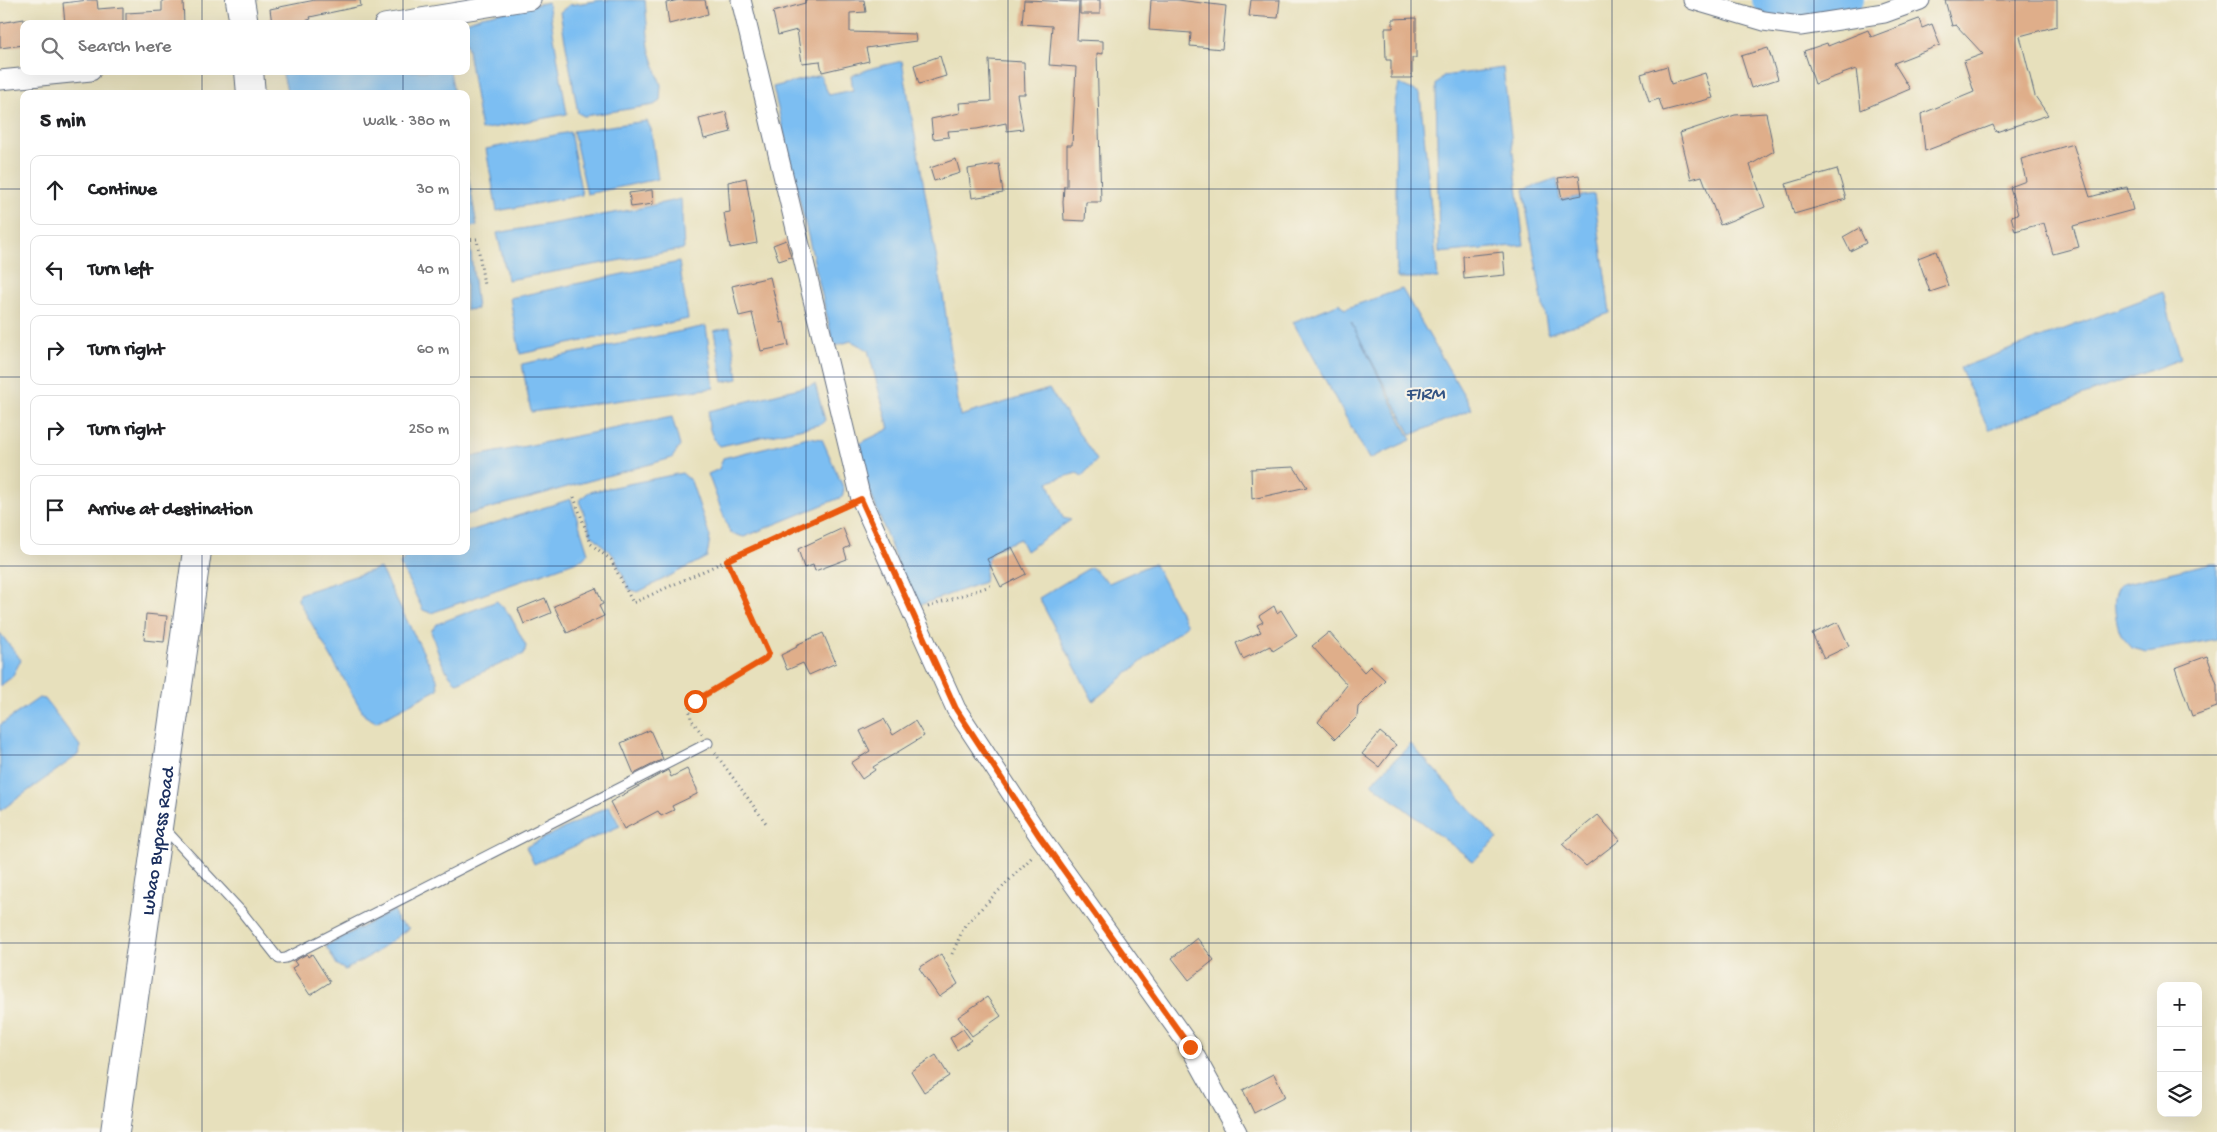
<!DOCTYPE html>
<html lang="en">
<head>
<meta charset="utf-8">
<style>
	body { margin:0; font-family:"Gochi Hand",sans-serif; background:#f2f2f2; color:#202124 }
	.controls { position:absolute; right:15px; bottom:15px; display:grid; overflow:hidden; border-radius:10px; box-shadow:0 5px 20px #0002 }
	.controls button { width:45px; height:45px; display:grid; place-items:center; padding:0; border:0; border-bottom:1px solid #e0e0e0; background:#fff; color:#202124; font:25px sans-serif }
	.stop { position:absolute; width:15px; height:15px; margin:-11px; border:4px solid #ea580c; border-radius:50%; background:#fff }
	.stop.end { background:#ea580c; border-color:#fff; box-shadow:0 1px 5px #0008 }
	.list { margin:0; padding:0; list-style:none }
	h2 { display:flex; justify-content:space-between; align-items:center; height:65px; margin:0; padding:0 20px; font-size:21px }
	h2 small { font-size:16px; font-weight:400; color:#757577 }
	.list li { display:grid; grid-template-columns:32px 1fr auto; gap:15px; align-items:center; box-sizing:border-box; height:70px; margin:0 10px 10px; padding:0 10px; border:1px solid #e0e0e0; border-radius:10px }
	.list b { display:block; font-size:19px; white-space:nowrap }
	.list em { font-size:16px; font-style:normal; color:#757577 }
	.icon { flex:none; width:28px; height:28px; fill:none; stroke:currentColor; stroke-width:2; stroke-linecap:round; stroke-linejoin:round }
	.map { position:relative; flex:none; width:2217px; height:1132px; overflow:hidden }
	.search { position:absolute; background:#fff; box-shadow:0 5px 20px #0002; left:20px; top:20px; width:450px; height:55px; display:flex; align-items:center; gap:12px; box-sizing:border-box; padding:0 18px; border-radius:10px; color:#757577; font-size:19px }
	.panel { position:absolute; background:#fff; box-shadow:0 5px 20px #0002; left:20px; top:90px; width:450px; height:465px; border-radius:10px }
	.map>svg:first-child { display:block }
</style>
</head>
<body>
<div class="map">
<svg width="2217" height="1132" viewBox="0 0 2217 1132">
	<rect width="100%" height="100%" fill="#f7f3e8"/>
	<filter id="ink" filterUnits="userSpaceOnUse"><feTurbulence type="fractalNoise" baseFrequency=".02" numOctaves="2"/><feDisplacementMap in="SourceGraphic" scale="10" xChannelSelector="R" yChannelSelector="G"/><feConvolveMatrix kernelMatrix="1 2 1 2 8 2 1 2 1" color-interpolation-filters="sRGB"/></filter>
	<filter id="wash" filterUnits="userSpaceOnUse"><feTurbulence type="fractalNoise" baseFrequency=".0096" numOctaves="4" result="noise"/><feDisplacementMap in="SourceGraphic" scale="20" xChannelSelector="R" yChannelSelector="G"/><feGaussianBlur stdDeviation="1.12" result="paint"/><feColorMatrix in="noise" values="0 0 0 0 0 0 0 0 0 0 0 0 0 0 0 0 0 1.4 0 .05"/><feComposite in="paint" operator="in"/></filter>
	<g filter="url(#wash)">
		<rect width="100%" height="100%" fill="#e7e0bc"/>
		<path fill="#7cbef2" stroke="#4c76a8" d="M 602,0 L 645,0 L 649,48 L 661,85 L 660,101 L 654,105 L 584,116 L 578,113 L 560,12 L 569,5 Z
			M 548,2 L 567,114 L 481,130 L 466,38 L 466,24 L 464,23 L 482,16 Z
			M 902,61 L 943,295 L 960,416 L 1049,389 L 1097,460 L 1082,476 L 1077,473 L 1048,482 L 1063,518 L 1071,520 L 1026,551 L 1020,539 C 990,551 988,549 984,582 L 914,607 L 860,465 L 856,445 L 889,429 L 868,350 L 851,341 L 834,346 L 773,87 L 820,75 L 829,95 L 853,90 L 851,76 L 872,68 Z
			M 1503,68 L 1524,245 L 1439,253 L 1436,85 L 1443,76 Z
			M 282,71 L 450,71 L 454,94 L 288,94 Z
			M 1399,84 L 1420,93 L 1438,278 L 1397,278 L 1395,102 Z
			M 647,121 L 651,129 L 658,179 L 587,194 L 573,131 Z
			M 570,132 L 582,195 L 497,211 L 486,149 Z
			M 466,163 L 477,226 L 466,227 Z
			M 1557,178 L 1560,200 L 1594,194 L 1610,313 L 1548,334 L 1523,190 Z
			M 681,199 L 684,249 L 508,280 L 497,233 L 631,210 Z
			M 466,245 L 470,245 L 477,309 L 466,310 Z
			M 679,262 L 688,319 L 520,354 L 510,298 Z
			M 1402,289 L 1472,409 L 1411,435 L 1351,322 L 1411,440 L 1369,459 L 1293,322 L 1340,303 L 1344,309 Z
			M 2163,292 L 2181,359 L 1989,430 L 1960,368 Z
			M 706,326 L 714,388 L 531,412 L 522,364 Z
			M 730,327 L 738,379 L 723,382 L 714,331 Z
			M 815,384 L 825,420 L 822,424 L 720,446 C 711,439 706,421 709,411 Z
			M 672,417 L 680,446 L 672,458 L 466,515 L 466,458 Z
			M 808,437 L 822,439 L 844,489 L 842,497 L 744,537 L 730,533 L 708,474 L 719,469 L 723,458 Z
			M 682,473 L 691,481 L 710,537 L 707,557 L 638,592 L 629,589 L 614,556 L 591,534 L 579,500 L 589,492 Z
			M 571,499 L 588,553 L 583,559 L 431,613 L 423,610 L 400,564 L 409,551 L 466,551 L 466,532 Z
			M 1154,563 L 1187,625 L 1093,701 L 1039,598 L 1091,567 L 1109,583 Z
			M 2211,563 L 2217,563 L 2217,639 L 2147,652 L 2132,648 C 2128,643 2122,638 2120,632 C 2115,619 2110,592 2122,584 Z
			M 380,568 L 437,679 L 438,689 L 376,722 L 365,716 L 298,600 L 299,594 Z
			M 497,601 L 510,615 L 526,646 L 524,654 L 457,683 C 442,670 437,650 431,631 L 437,624 Z
			M 0,633 L 21,660 L 12,677 L 0,686 Z
			M 39,698 L 45,699 L 80,746 L 78,755 L 0,811 L 0,725 Z
			M 1411,744 L 1497,839 L 1473,861 L 1371,783 Z
			M 609,806 L 620,826 L 534,864 L 526,847 Z
			M 394,910 L 397,921 L 409,928 L 375,953 L 345,970 L 337,965 L 326,946 Z"/>
		<g fill="none" stroke-linecap="round" stroke-linejoin="round">
			<path stroke="#7cbef2" stroke-width="30" d="M 1767,0 L 1817,11 L 1849,0"/>
		</g>
		<g id="blocks">
			<path fill="#dfae8a" d="M 88,0 L 97,0 L 98,9 L 123,7 L 123,24 L 65,24 L 63,3 Z
				M 162,0 L 183,0 L 184,24 L 126,24 L 126,13 L 162,11 Z
				M 315,0 L 360,0 L 361,6 L 310,17 L 311,19 L 298,23 L 298,21 L 272,24 L 270,9 Z
				M 679,0 L 705,0 L 708,14 L 669,24 L 666,3 Z
				M 805,0 L 864,0 L 866,12 L 850,13 L 850,32 L 915,34 L 916,41 L 866,48 L 869,61 L 822,72 L 820,61 L 802,63 L 797,30 L 778,35 L 773,12 L 805,3 Z
				M 1024,0 L 1079,2 L 1077,40 L 1103,41 L 1103,54 L 1097,53 L 1101,202 L 1086,202 L 1085,221 L 1064,220 L 1063,202 L 1064,186 L 1067,186 L 1067,145 L 1072,145 L 1076,67 L 1049,65 L 1052,26 L 1022,24 Z
				M 1080,0 L 1100,0 L 1100,14 L 1080,14 Z
				M 1151,0 L 1178,0 L 1226,6 L 1222,49 L 1190,46 L 1191,33 L 1149,30 Z
				M 1251,0 L 1280,0 L 1278,18 L 1249,16 Z
				M 1945,0 L 2057,0 L 2057,26 L 2020,36 L 2035,96 L 2048,115 L 1996,132 L 1993,125 L 1925,151 L 1921,114 L 1974,92 L 1964,61 L 1983,54 L 1956,25 L 1952,26 Z
				M 1416,18 L 1416,58 L 1412,58 L 1412,78 L 1391,78 L 1391,60 L 1386,60 L 1385,28 L 1393,28 L 1393,19 Z
				M 24,19 L 24,45 L 0,48 L 0,23 Z
				M 1919,19 L 1922,28 L 1932,24 L 1940,45 L 1894,63 L 1910,89 L 1861,110 L 1856,69 L 1815,84 L 1804,51 L 1827,43 L 1828,46 L 1868,30 L 1871,37 Z
				M 1768,48 L 1778,79 L 1751,88 L 1741,56 Z
				M 940,56 L 946,76 L 919,84 L 914,65 Z
				M 989,60 L 1024,62 L 1025,94 L 1017,94 L 1023,129 L 1007,131 L 1006,123 L 977,129 L 948,131 L 949,137 L 933,139 L 931,119 L 960,113 L 959,103 L 991,101 Z
				M 1667,66 L 1671,84 L 1705,73 L 1713,98 L 1663,111 L 1659,99 L 1649,102 L 1641,74 Z
				M 726,112 L 731,132 L 704,139 L 699,119 Z
				M 1766,113 L 1774,151 L 1750,165 L 1765,207 L 1720,225 L 1702,176 L 1691,179 L 1680,133 L 1735,115 Z
				M 2073,144 L 2090,197 L 2127,187 L 2133,210 L 2073,226 L 2079,247 L 2053,254 L 2044,223 L 2015,231 L 2011,216 L 2018,214 L 2010,187 L 2026,181 L 2021,159 Z
				M 956,159 L 960,173 L 934,181 L 930,168 Z
				M 999,164 L 1003,193 L 972,198 L 968,169 Z
				M 1837,169 L 1846,199 L 1794,214 L 1786,184 Z
				M 1579,175 L 1582,195 L 1562,199 L 1558,178 Z
				M 746,178 L 757,243 L 730,248 L 724,213 L 730,212 L 728,182 Z
				M 652,190 L 653,204 L 631,207 L 629,193 Z
				M 1859,228 L 1866,243 L 1850,251 L 1843,237 Z
				M 786,240 L 791,257 L 779,261 L 773,245 Z
				M 1936,251 L 1948,286 L 1930,292 L 1918,258 Z
				M 1503,252 L 1505,275 L 1464,279 L 1463,256 Z
				M 770,277 L 781,323 L 784,322 L 789,345 L 761,351 L 752,313 L 739,316 L 732,286 Z
				M 1294,467 L 1307,487 L 1252,499 L 1251,469 Z
				M 843,528 L 850,546 L 844,549 L 847,559 L 815,571 L 813,565 L 804,568 L 798,549 Z
				M 1012,547 L 1026,574 L 1001,587 L 987,559 Z
				M 596,588 L 603,604 L 599,606 L 604,616 L 567,633 L 554,606 Z
				M 545,598 L 551,613 L 524,624 L 518,609 Z
				M 1274,606 L 1277,613 L 1281,610 L 1297,636 L 1273,651 L 1270,646 L 1243,659 L 1236,643 L 1261,632 L 1257,625 L 1263,622 L 1259,616 Z
				M 146,614 L 167,616 L 164,642 L 144,640 Z
				M 1838,622 L 1849,646 L 1824,658 L 1812,634 Z
				M 1329,632 L 1364,672 L 1370,666 L 1385,680 L 1358,707 L 1357,717 L 1335,739 L 1318,722 L 1347,685 L 1312,646 Z
				M 823,633 L 836,663 L 809,675 L 803,663 L 787,670 L 781,655 L 797,647 L 796,645 Z
				M 2207,656 L 2217,684 L 2217,707 L 2192,716 L 2175,668 Z
				M 884,719 L 893,735 L 915,721 L 924,736 L 873,767 L 875,770 L 862,779 L 851,763 L 870,751 L 860,731 Z
				M 650,730 L 663,759 L 634,774 L 621,743 Z
				M 1380,732 L 1396,745 L 1379,767 L 1362,754 Z
				M 687,769 L 697,789 L 697,794 L 672,806 L 674,810 L 661,816 L 658,811 L 624,829 L 610,802 L 668,770 L 671,777 Z
				M 1598,815 L 1620,840 L 1586,866 L 1562,844 Z
				M 1197,938 L 1214,960 L 1189,980 L 1172,958 Z
				M 307,954 L 308,957 L 312,954 L 330,982 L 310,995 L 292,968 L 297,965 L 294,961 Z
				M 941,954 L 958,984 L 939,997 L 919,968 Z
				M 987,997 L 1001,1016 L 972,1036 L 958,1017 Z
				M 963,1029 L 971,1040 L 957,1050 L 950,1038 Z
				M 936,1055 L 949,1076 L 924,1092 L 911,1071 Z
				M 1274,1074 L 1285,1097 L 1254,1113 L 1243,1090 Z"/>
		</g>
	</g>
	<g filter="url(#ink)">
		<use href="#blocks" fill-opacity="0" stroke="#626d7f" stroke-width="1"/>
		<g fill="none" stroke-linecap="round" stroke-linejoin="round">
			<defs>
				<path id="lane" d="M 163,827 L 241,911 L 279,959 L 286,958 L 708,743"/>
				<path id="street" d="M 741,0 L 861,499 L 956,709 L 1040,837 L 1190,1047 L 1237,1132
					M 1693,0 L 1764,21 L 1800,26 L 1884,13 L 1920,0
					M 384,24 L 531,0
					M 0,80 L 91,71"/>
				<g id="highway">
					<path d="M 240,0 L 244,24"/>
					<path d="M 249,71 L 251,94"/>
					<path id="s1" d="M 115,1132 L 197,551"/>
				</g>
			</defs>
			<use href="#lane" stroke="#626d7f" stroke-width="11"/>
			<use href="#street" stroke="#626d7f" stroke-width="21"/>
			<use href="#highway" stroke="#626d7f" stroke-width="30"/>
			<path stroke="#626d7f" stroke-width="3" stroke-dasharray="1 4" stroke-linecap="butt" d="M 466,240 L 477,239 L 484,285
				M 574,497 L 591,544 L 611,560 L 633,603 L 847,506
				M 928,607 L 993,585
				M 702,734 L 691,719 L 689,705 L 765,659 L 769,654 L 727,561
				M 715,753 L 766,823
				M 952,954 L 965,925 L 1034,855"/>
			<use href="#lane" stroke="#fff" stroke-width="9"/>
			<use href="#street" stroke="#fff" stroke-width="19"/>
			<use href="#highway" stroke="#fff" stroke-width="28"/>
		</g>
	</g>
	<g fill="none" stroke-linecap="round" stroke-linejoin="round" filter="url(#ink)">
		<path stroke="#ea580c" stroke-width="6" d="M 695,701 L 765,659 L 769,654 L 727,560 L 861,499 L 956,709 L 1040,837 L 1190,1047"/>
	</g>
	<path fill="none" stroke="#1b2f5e" stroke-width="1" stroke-opacity="0.55" d="M 202,0 L 202,24M 403,0 L 403,24M 605,0 L 605,1132M 806,0 L 806,1132M 1008,0 L 1008,1132M 1209,0 L 1209,1132M 1411,0 L 1411,1132M 1612,0 L 1612,1132M 1814,0 L 1814,1132M 2015,0 L 2015,1132M 202,71 L 202,94M 403,71 L 403,94M 0,189 L 24,189M 466,189 L 2217,189M 0,377 L 24,377M 466,377 L 2217,377M 202,551 L 202,1132M 403,551 L 403,1132M 0,566 L 2217,566M 0,755 L 2217,755M 0,943 L 2217,943"/>
	<g text-anchor="middle" stroke-width="4.5" stroke-linejoin="round" paint-order="stroke">
		<g font-size="19" fill="#1b2f5e" stroke="#f7f3e8">
			<text dy="7" stroke="none"><textPath href="#s1" startOffset="294">Lubao Bypass Road</textPath></text>
		</g>
		<g font-size="20" font-style="italic" fill="#335383" stroke="#f7f3e8">
			<text x="1425" y="399">FIRM</text>
		</g>
	</g>
</svg>
<div class="controls">
<button>+</button>
<button>−</button>
<button><svg class="icon" aria-label="layers" viewBox="0 0 24 24"><path d="M12 4l9 5-9 5-9-5zM3 14l9 5 9-5"/></svg></button>
</div>
<div class="stop" style="left:695px;top:701px"></div>
<div class="stop end" style="left:1190px;top:1047px"></div>
<div class="search"><svg class="icon" aria-label="search" viewBox="0 0 24 24"><circle cx="10" cy="10" r="6"/><path d="M15 15l6 6"/></svg>Search here</div>
<section class="panel">
<h2>5 min<small>Walk · 380 m</small></h2>
<ul class="list">
<li><svg class="icon" aria-label="ahead" viewBox="0 0 24 24"><path d="M12 20V5M6 11l6-6 6 6"/></svg><div><b>Continue</b></div><em>30 m</em></li>
<li><svg class="icon" aria-label="left" viewBox="0 0 24 24"><path d="M17 20v-9H6M10 6l-5 5 5 5"/></svg><div><b>Turn left</b></div><em>40 m</em></li>
<li><svg class="icon" aria-label="right" viewBox="0 0 24 24"><path d="M7 20v-9h11M14 6l5 5-5 5"/></svg><div><b>Turn right</b></div><em>60 m</em></li>
<li><svg class="icon" aria-label="right" viewBox="0 0 24 24"><path d="M7 20v-9h11M14 6l5 5-5 5"/></svg><div><b>Turn right</b></div><em>250 m</em></li>
<li><svg class="icon" aria-label="arrive" viewBox="0 0 24 24"><path d="M6 21V4h12l-3 4 3 4H6"/></svg><div><b>Arrive at destination</b></div></li>
</ul>
</section>
</div>
</body>
</html>
